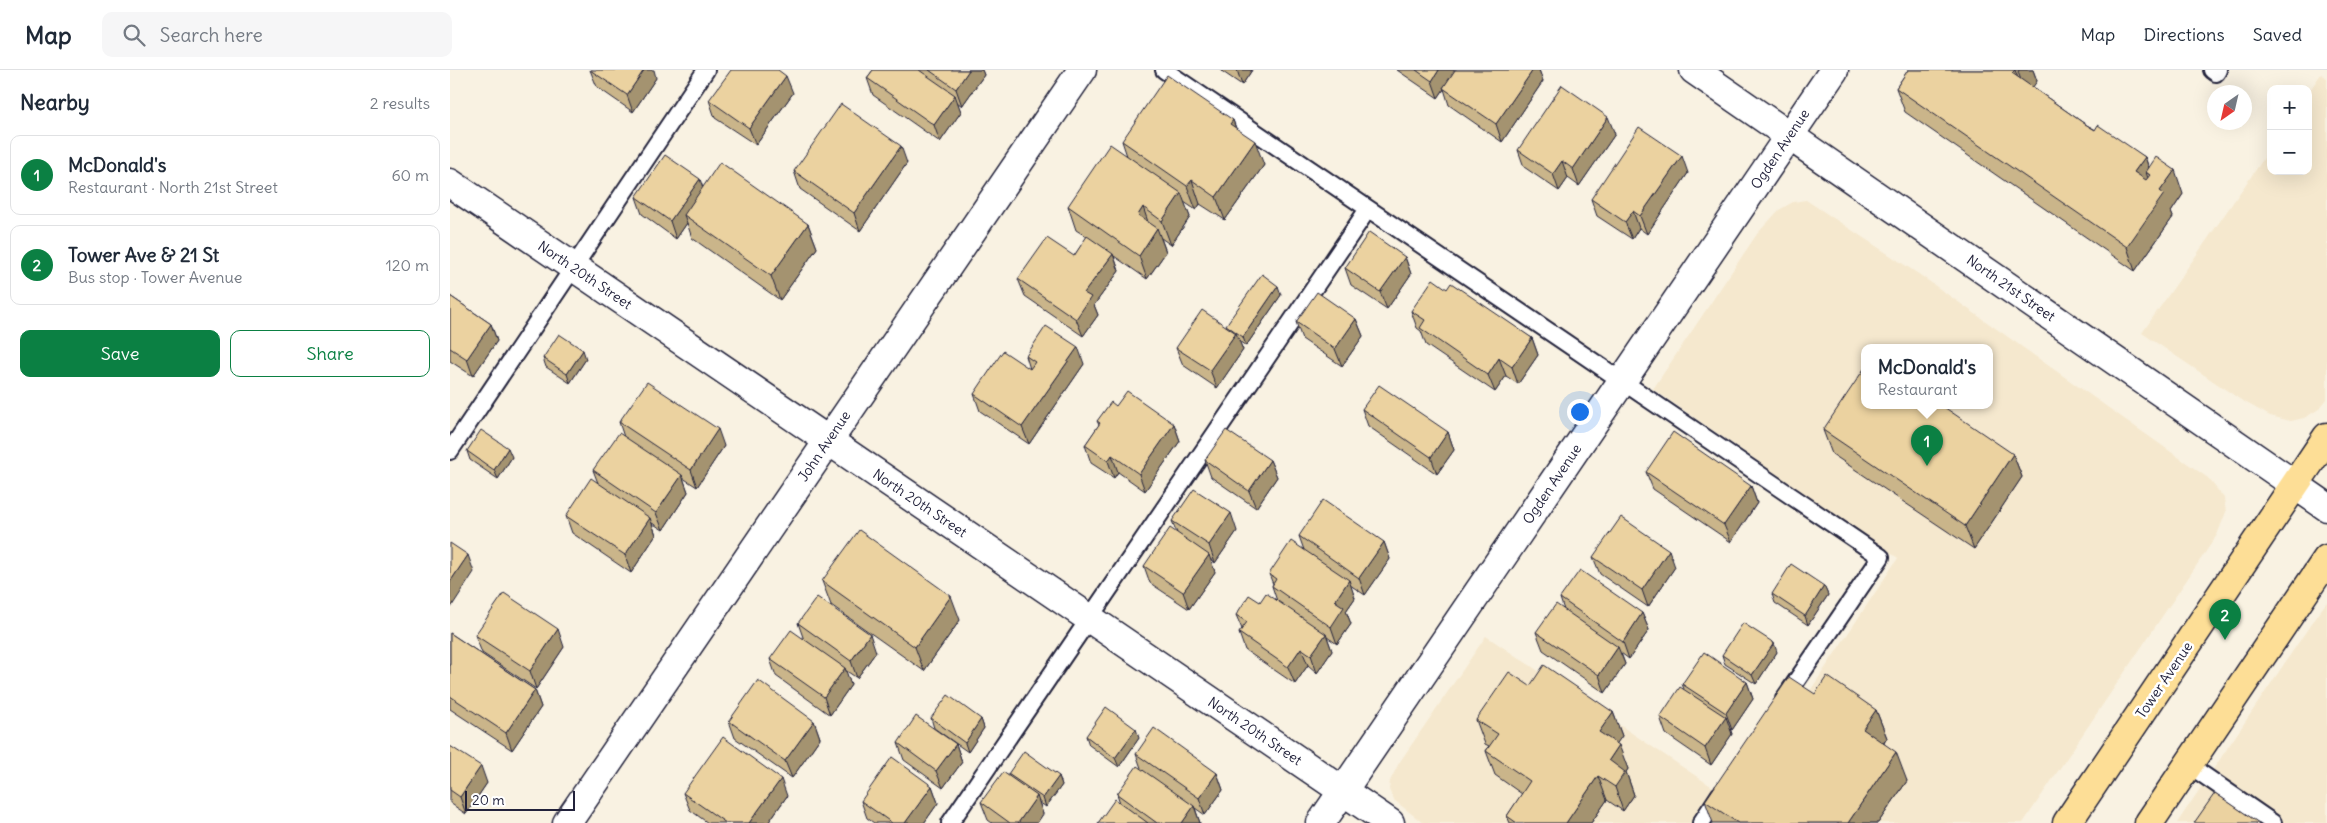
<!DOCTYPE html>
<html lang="en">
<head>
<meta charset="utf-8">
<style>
	body { margin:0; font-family:Delius,sans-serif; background:#f6f6f7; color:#1f2937 }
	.controls { position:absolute; right:15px; top:15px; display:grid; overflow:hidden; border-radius:10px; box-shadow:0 5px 20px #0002 }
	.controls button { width:45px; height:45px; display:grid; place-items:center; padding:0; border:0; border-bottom:1px solid #e0e1e3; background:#fff; color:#1f2937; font:25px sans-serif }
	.compass { position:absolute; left:1757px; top:15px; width:45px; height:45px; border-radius:50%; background:#fff; box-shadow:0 5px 20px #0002; rotate:214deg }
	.scale { position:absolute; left:15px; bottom:12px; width:110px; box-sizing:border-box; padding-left:5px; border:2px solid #22223b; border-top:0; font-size:14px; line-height:18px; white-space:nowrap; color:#22223b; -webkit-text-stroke:4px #fff; paint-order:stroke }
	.you { position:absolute; left:1129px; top:341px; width:18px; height:18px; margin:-12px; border:4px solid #fff; border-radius:50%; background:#1a73e8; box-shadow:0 0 0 8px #1a73e833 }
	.badge { display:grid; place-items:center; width:32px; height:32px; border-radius:50%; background:#0b8043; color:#fff; font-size:16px; font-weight:700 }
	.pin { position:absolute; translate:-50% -41px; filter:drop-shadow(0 1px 2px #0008) }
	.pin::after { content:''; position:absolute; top:26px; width:18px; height:15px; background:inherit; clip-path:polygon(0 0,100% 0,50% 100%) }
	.popup { position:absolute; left:1411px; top:274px; width:132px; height:65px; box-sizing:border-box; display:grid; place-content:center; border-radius:10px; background:#fff; filter:drop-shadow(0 1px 4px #0005); font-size:16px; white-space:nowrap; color:#747a83 }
	.popup b { font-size:19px; color:#1f2937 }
	.popup::after { content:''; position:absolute; left:50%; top:100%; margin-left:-10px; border:10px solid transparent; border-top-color:#fff }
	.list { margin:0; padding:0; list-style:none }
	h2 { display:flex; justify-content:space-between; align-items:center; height:65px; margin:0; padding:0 20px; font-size:21px }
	h2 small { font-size:16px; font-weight:400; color:#747a83 }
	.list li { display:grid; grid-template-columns:32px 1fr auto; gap:15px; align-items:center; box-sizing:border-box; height:80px; margin:0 10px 10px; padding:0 10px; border:1px solid #e0e1e3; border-radius:10px }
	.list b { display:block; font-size:19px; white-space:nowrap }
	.list p { margin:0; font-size:16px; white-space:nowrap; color:#747a83 }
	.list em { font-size:16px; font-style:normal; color:#747a83 }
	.actions { display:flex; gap:10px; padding:15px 20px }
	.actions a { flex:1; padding:11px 0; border:1px solid #0b8043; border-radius:10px; text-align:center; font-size:18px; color:#0b8043 }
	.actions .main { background:#0b8043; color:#fff }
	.icon { flex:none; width:28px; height:28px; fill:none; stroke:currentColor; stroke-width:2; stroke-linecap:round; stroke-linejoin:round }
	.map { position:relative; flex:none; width:1877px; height:753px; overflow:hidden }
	header { display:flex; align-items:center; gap:30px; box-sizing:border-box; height:70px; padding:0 25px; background:#fff; border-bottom:1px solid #e0e1e3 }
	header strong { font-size:24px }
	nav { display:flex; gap:28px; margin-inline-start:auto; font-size:18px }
	.search { width:350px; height:45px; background:#f6f6f7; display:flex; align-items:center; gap:12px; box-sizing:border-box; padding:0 18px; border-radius:10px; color:#747a83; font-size:19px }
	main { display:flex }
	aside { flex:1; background:#fff }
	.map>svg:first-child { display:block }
</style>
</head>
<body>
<header>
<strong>Map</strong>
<div class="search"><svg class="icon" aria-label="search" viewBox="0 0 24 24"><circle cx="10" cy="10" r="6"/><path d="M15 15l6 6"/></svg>Search here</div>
<nav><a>Map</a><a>Directions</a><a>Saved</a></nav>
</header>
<main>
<aside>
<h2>Nearby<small>2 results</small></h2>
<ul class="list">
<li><span class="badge">1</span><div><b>McDonald's</b><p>Restaurant · North 21st Street</p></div><em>60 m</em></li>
<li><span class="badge">2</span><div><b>Tower Ave &amp; 21 St</b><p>Bus stop · Tower Avenue</p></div><em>120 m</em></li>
</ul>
<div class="actions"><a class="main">Save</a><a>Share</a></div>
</aside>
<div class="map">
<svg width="1877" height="753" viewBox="0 0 1877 753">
	<rect width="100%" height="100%" fill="#f9f2e2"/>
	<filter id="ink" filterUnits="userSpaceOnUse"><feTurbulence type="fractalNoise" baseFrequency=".02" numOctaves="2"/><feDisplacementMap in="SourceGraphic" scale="10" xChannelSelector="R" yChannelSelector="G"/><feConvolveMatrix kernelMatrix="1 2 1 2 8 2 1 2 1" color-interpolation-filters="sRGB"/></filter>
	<g filter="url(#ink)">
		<path fill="#f5e8ce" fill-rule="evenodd" d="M 1871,4 L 1877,8 L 1877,329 L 1869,339 L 1854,348 L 1841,351 L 1820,346 L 1791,330 L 1692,263 L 1821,78 L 1821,101 L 1858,101 L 1858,23 Z
			M 1356,130 L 1470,205 L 1758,408 L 1774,428 L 1776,442 L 1767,465 L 1573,753 L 973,753 L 944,730 L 939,720 L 940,711 L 949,693 L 1036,566 L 1264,718 L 1350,636 L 1448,488 L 1203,319 L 1307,164 L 1329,140 L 1343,132 ZM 1414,277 L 1540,277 L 1540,335 L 1414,335 Z
			M 1877,532 L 1877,753 L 1727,753 L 1867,545 Z"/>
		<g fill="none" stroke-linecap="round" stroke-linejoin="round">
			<defs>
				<path id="service" d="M 714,0 L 1431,487 L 1334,629
					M 1762,0 L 1766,3 L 1768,0
					M 0,381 L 256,0
					M 1739,695 L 1823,753
					M 500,753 L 918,139
					M 1251,753 L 1270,724"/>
				<path id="minor" d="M 0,113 L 940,753
					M 117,753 L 632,0
					M 871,753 L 1384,0"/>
				<path id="tertiary" d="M 1244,0 L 1877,437"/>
				<path id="primary" d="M 1617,753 L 1877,367
					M 1699,753 L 1877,489"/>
			</defs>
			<use href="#service" stroke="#22223b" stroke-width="20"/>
			<use href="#minor" stroke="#22223b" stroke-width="31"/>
			<use href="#tertiary" stroke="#22223b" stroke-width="31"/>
			<use href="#primary" stroke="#22223b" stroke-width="31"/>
			<use href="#service" stroke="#fff" stroke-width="16"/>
			<use href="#minor" stroke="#fff" stroke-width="28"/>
			<use href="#tertiary" stroke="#fff" stroke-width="28"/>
			<use href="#primary" stroke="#fdde96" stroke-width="28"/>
		</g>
		<path fill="#cab58a" stroke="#22223b" d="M 140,0 L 206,8 L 183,42 L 147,17 Z
			M 423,0 L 532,0 L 534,5 L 512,36 L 507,32 L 511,42 L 490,72 L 423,25 L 417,8 Z
			M 770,0 L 802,0 L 792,15 Z
			M 947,0 L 1089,0 L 1093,11 L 1052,72 L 999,35 L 994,19 L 988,28 Z
			M 1458,0 L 1583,0 L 1587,11 L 1582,17 L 1635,54 L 1695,87 L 1699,98 L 1733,124 L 1721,142 L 1723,147 L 1685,201 L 1455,42 L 1446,18 Z
			M 343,23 L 306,75 L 265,48 L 259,30 Z
			M 783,50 L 786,58 L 814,95 L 775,150 L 750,134 L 746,140 L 734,132 L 740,147 L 721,175 L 711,168 L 716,182 L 697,209 L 664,186 L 669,201 L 644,235 L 648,245 L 633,266 L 575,226 L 568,209 L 624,186 L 637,167 L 626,160 L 618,136 L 677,86 L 672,71 Z
			M 1165,64 L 1129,116 L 1118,108 L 1109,121 L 1074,97 L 1068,80 Z
			M 457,93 L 410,161 L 350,119 L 344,101 Z
			M 1238,103 L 1197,164 L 1189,158 L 1182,169 L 1147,146 L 1141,129 Z
			M 252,117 L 358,154 L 367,178 L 330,230 L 242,168 L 237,153 L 226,169 L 192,144 L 186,127 Z
			M 955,187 L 961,204 L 937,239 L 901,215 L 895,198 Z
			M 997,219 L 1082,268 L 1088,285 L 1068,314 L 1056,306 L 1045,322 L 976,275 L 971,261 L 967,258 L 961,241 Z
			M 831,225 L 796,276 L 789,271 L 793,280 L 767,318 L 733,295 L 726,278 L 777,256 Z
			M 0,226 L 41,254 L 47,271 L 23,306 L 0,291 Z
			M 906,249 L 913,266 L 892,296 L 852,269 L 846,252 Z
			M 576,286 L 634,294 L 579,374 L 530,341 L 524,324 L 580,299 Z
			M 93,288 L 136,289 L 120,313 L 96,297 Z
			M 666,336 L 724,354 L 730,371 L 695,421 L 668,402 L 664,408 L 641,393 L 635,375 L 649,355 L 647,351 Z
			M 912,339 L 998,362 L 1004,380 L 987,404 L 918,356 Z
			M 169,352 L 274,376 L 247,417 L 233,408 L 238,422 L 213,460 L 202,453 L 206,465 L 181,503 L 122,463 L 116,446 L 148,413 L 143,400 L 174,367 Z
			M 1373,360 L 1563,384 L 1572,407 L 1524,479 L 1382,384 Z
			M 17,381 L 62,387 L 48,409 L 20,390 Z
			M 755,390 L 820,390 L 827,407 L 806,438 L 761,407 Z
			M 1196,402 L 1301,416 L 1307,433 L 1281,472 L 1203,419 Z
			M 722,451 L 787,461 L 765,493 L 760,489 L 765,502 L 739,539 L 700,513 L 694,496 L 727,463 Z
			M 849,466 L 934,472 L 940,489 L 915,525 L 900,515 L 905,528 L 896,541 L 901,554 L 887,574 L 877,567 L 882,581 L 867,603 L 858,595 L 845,614 L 795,580 L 789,563 L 792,559 L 786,545 L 810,532 L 827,531 L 822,516 L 823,514 L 819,504 L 854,480 Z
			M 1143,487 L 1225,497 L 1198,537 L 1150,504 Z
			M 372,511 L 510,550 L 474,601 L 381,535 Z
			M 1374,516 L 1378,525 L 1358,555 L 1325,533 L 1322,524 Z
			M 1110,528 L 1192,543 L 1199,560 L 1179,589 L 1171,583 L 1175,594 L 1155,623 L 1093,580 L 1086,562 L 1114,540 Z
			M 348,553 L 426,582 L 407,608 L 395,600 L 401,615 L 380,645 L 326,606 L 320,589 L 354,570 Z
			M 0,563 L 85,620 L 91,637 L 62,680 L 0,639 Z
			M 25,565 L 114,577 L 86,619 L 32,583 Z
			M 1327,582 L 1306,614 L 1275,594 L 1272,585 Z
			M 1297,612 L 1303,629 L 1282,660 L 1280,659 L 1282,664 L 1261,695 L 1216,664 L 1210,647 L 1234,619 L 1232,614 Z
			M 1080,616 L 1163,642 L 1172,666 L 1166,673 L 1178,699 L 1176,702 L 1184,725 L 1173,741 L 1157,730 L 1141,753 L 1060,753 L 1057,746 L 1072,724 L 1045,705 L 1036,681 L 1039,676 L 1035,674 L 1026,650 Z
			M 1365,624 L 1426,640 L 1437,668 L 1434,673 L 1457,711 L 1428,753 L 1263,753 L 1255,731 Z
			M 481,648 L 531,649 L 534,658 L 518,682 L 484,658 Z
			M 279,651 L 364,651 L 370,668 L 342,708 L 285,668 Z
			M 636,666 L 689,668 L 669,697 L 639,675 Z
			M 448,673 L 506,674 L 512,692 L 493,718 L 454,690 Z
			M 0,676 L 37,713 L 16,744 L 0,733 Z
			M 686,684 L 767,703 L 773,720 L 755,745 L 745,738 L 750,753 L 648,753 L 670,733 L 667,724 L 691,698 Z
			M 558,704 L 609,706 L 612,715 L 596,737 L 589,732 L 593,744 L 587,753 L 542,753 L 538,750 L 531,732 L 559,706 Z
			M 482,716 L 488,733 L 474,753 L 424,753 L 417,748 L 411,731 Z
			M 233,723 L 337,726 L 318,753 L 258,753 L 240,740 Z"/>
		<path fill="#a49370" stroke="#22223b" d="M 194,0 L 204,0 L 206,8 L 183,42 L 177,25 Z
			M 519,0 L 532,0 L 534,5 L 512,36 L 506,19 Z
			M 787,0 L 802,0 L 792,15 Z
			M 989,0 L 1007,0 L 993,18 L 994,19 L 988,28 L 982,11 Z
			M 1083,0 L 1089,0 L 1093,11 L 1052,72 L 1046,54 Z
			M 1565,0 L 1574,24 L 1562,3 Z
			M 1569,0 L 1583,0 L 1587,11 L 1577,26 L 1568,2 Z
			M 336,6 L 343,23 L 306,75 L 299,58 Z
			M 505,25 L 511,42 L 490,72 L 484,55 Z
			M 1158,47 L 1165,64 L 1129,116 L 1123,99 Z
			M 783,50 L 791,74 L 780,54 Z
			M 805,71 L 814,95 L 775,150 L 766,127 Z
			M 451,76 L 457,93 L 410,161 L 404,143 Z
			M 1232,86 L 1238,103 L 1197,164 L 1190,146 Z
			M 1695,87 L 1703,110 L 1700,105 L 1696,102 L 1700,115 L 1684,102 Z
			M 1112,91 L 1118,108 L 1109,121 L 1103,104 Z
			M 1725,100 L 1733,124 L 1721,142 L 1723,147 L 1685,201 L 1677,177 L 1710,121 Z
			M 250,109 L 256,127 L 234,145 L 237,153 L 226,169 L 220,151 Z
			M 742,110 L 750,134 L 746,140 L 737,116 Z
			M 731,123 L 740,147 L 721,175 L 712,151 Z
			M 693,137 L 701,161 L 688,145 Z
			M 1183,141 L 1189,158 L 1182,169 L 1175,152 Z
			M 358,154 L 367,178 L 330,230 L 321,206 Z
			M 707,158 L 716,182 L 697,209 L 689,186 Z
			M 663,184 L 669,201 L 644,235 L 648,245 L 633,266 L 626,249 L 634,223 Z
			M 955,187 L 961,204 L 937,239 L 930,222 Z
			M 828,216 L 831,225 L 796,276 L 793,267 Z
			M 906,249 L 913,266 L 892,296 L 885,279 Z
			M 41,254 L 47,271 L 23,306 L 17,289 Z
			M 786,263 L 793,280 L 767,318 L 760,300 Z
			M 1082,268 L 1088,285 L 1068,314 L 1062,297 Z
			M 628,277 L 634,294 L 579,374 L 572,357 Z
			M 133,280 L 136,289 L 120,313 L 117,304 Z
			M 1049,288 L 1056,306 L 1045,322 L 1038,305 Z
			M 724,354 L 730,371 L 695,421 L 689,404 Z
			M 268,359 L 274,376 L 247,417 L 241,400 Z
			M 998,362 L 1004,380 L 987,404 L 981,387 Z
			M 58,378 L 62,387 L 48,409 L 44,400 Z
			M 1563,384 L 1572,407 L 1524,479 L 1515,456 Z
			M 662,385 L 668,402 L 664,408 L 658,391 Z
			M 820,390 L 827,407 L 806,438 L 799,421 Z
			M 232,405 L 238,422 L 213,460 L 206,443 Z
			M 1301,416 L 1307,433 L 1281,472 L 1274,455 Z
			M 781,443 L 787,461 L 765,493 L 759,475 Z
			M 200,448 L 206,465 L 181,503 L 175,485 Z
			M 934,472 L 940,489 L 915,525 L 909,508 Z
			M 1219,480 L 1225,497 L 1198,537 L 1192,520 Z
			M 18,485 L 24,502 L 0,539 L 0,512 Z
			M 759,485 L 765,502 L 739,539 L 733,522 Z
			M 899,510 L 905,528 L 896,541 L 901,554 L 887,574 L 881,557 L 885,531 Z
			M 1374,516 L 1378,525 L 1358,555 L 1355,546 Z
			M 501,526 L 510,550 L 474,601 L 465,577 Z
			M 1192,543 L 1199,560 L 1179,589 L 1173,572 Z
			M 108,559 L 114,577 L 86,619 L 80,601 Z
			M 420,564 L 426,582 L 407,608 L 401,591 Z
			M 876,564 L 882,581 L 867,603 L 861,585 Z
			M 1324,573 L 1327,582 L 1306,614 L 1302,605 Z
			M 1168,577 L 1175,594 L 1155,623 L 1149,605 Z
			M 851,578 L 858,595 L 845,614 L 838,597 Z
			M 395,598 L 401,615 L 380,645 L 374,627 Z
			M 1297,612 L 1303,629 L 1282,660 L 1276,643 Z
			M 85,620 L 91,637 L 62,680 L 56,663 Z
			M 1426,640 L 1437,668 L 1423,688 L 1413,659 Z
			M 1163,642 L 1172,666 L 1158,686 L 1149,662 Z
			M 1276,647 L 1282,664 L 1261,695 L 1255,678 Z
			M 531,649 L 534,658 L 518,682 L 515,673 Z
			M 364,651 L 370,668 L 342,708 L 335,691 Z
			M 686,659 L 689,668 L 669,697 L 665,688 Z
			M 506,674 L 512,692 L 493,718 L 486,701 Z
			M 1169,675 L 1178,699 L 1176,702 L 1184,725 L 1173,741 L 1165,717 L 1159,690 Z
			M 1446,682 L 1457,711 L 1428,753 L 1398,753 Z
			M 31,696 L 37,713 L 16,744 L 10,727 Z
			M 767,703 L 773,720 L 755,745 L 749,728 Z
			M 609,706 L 612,715 L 596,737 L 593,728 Z
			M 1148,706 L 1157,730 L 1141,753 L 1116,753 Z
			M 331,709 L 337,726 L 318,753 L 299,753 Z
			M 482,716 L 488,733 L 474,753 L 455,753 Z
			M 587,726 L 593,744 L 587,753 L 568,753 Z
			M 744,736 L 750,753 L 732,753 Z"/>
		<path fill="#ebd2a0" stroke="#22223b" d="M 140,0 L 194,0 L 177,25 Z
			M 281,0 L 328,0 L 336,6 L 299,58 L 259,30 Z
			M 423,0 L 469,0 L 505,25 L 484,55 L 417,8 Z
			M 479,0 L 519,0 L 506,19 Z
			M 966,0 L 989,0 L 982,11 Z
			M 1005,0 L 1083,0 L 1046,54 L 993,18 Z
			M 1458,0 L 1565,0 L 1562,3 L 1635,54 L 1645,60 L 1648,55 L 1695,87 L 1684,102 L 1696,110 L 1700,105 L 1696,102 L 1706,87 L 1725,100 L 1710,121 L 1714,124 L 1677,177 L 1446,18 Z
			M 717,5 L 783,50 L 780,54 L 805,71 L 766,127 L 742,110 L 737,116 L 672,71 Z
			M 1112,15 L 1158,47 L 1123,99 L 1112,91 L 1103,104 L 1068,80 Z
			M 391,34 L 451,76 L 404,143 L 344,101 Z
			M 1189,57 L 1232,86 L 1190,146 L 1183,141 L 1175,152 L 1141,129 Z
			M 660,74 L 731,123 L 712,151 L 693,137 L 688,145 L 707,158 L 689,186 L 618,136 Z
			M 215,85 L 250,109 L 220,151 L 186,127 Z
			M 270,92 L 358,154 L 321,206 L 234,145 Z
			M 919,162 L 955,187 L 930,222 L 895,198 Z
			M 637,166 L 663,184 L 634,223 L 641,227 L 626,249 L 568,209 L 597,168 L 624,186 Z
			M 812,204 L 828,216 L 793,267 L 776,255 Z
			M 983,209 L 997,219 L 1001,213 L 1082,268 L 1062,297 L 1049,288 L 1038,305 L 970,258 L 975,250 L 961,241 Z
			M 867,222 L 906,249 L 885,279 L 846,252 Z
			M 0,226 L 41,254 L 17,289 L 0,278 Z
			M 752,240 L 786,263 L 760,300 L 726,278 Z
			M 596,256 L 628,277 L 572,357 L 524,324 L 553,281 L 580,299 L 585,292 L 576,286 Z
			M 109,264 L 133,280 L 117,304 L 93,288 Z
			M 1414,299 L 1414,335 L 1491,335 L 1563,384 L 1515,456 L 1373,360 Z
			M 197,312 L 268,359 L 241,400 L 169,352 Z
			M 929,315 L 998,362 L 981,387 L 912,339 Z
			M 677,321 L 724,354 L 689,404 L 662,385 L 658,391 L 635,375 L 650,353 L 647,351 L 661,332 L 666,336 Z
			M 31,360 L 58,378 L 44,400 L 17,381 Z
			M 776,360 L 820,390 L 799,421 L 755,390 Z
			M 1223,362 L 1301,416 L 1274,455 L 1196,402 Z
			M 169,363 L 232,405 L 206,443 L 143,400 Z
			M 141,408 L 200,448 L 175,485 L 116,446 Z
			M 744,419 L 781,443 L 759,475 L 722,451 Z
			M 873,430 L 934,472 L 909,508 L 849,466 Z
			M 1171,447 L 1219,480 L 1192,520 L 1143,487 Z
			M 720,458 L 759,485 L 733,522 L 694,496 Z
			M 409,460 L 501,526 L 465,577 L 372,511 Z
			M 841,471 L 899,510 L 885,531 L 894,537 L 881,557 L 822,516 L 826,509 L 819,504 Z
			M 0,473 L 18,485 L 0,512 Z
			M 1341,494 L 1374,516 L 1355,546 L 1322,524 Z
			M 1130,500 L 1192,543 L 1173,572 L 1110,528 Z
			M 54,523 L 108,559 L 80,601 L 25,565 Z
			M 816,523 L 876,564 L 861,585 L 851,578 L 838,597 L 789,563 L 797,552 L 786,545 L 799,525 L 810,532 Z
			M 367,527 L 420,564 L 401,591 L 348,553 Z
			M 1106,534 L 1168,577 L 1149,605 L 1086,562 Z
			M 1293,553 L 1324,573 L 1302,605 L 1272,585 Z
			M 341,560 L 395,598 L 374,627 L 320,589 Z
			M 0,563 L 85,620 L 56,663 L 0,626 Z
			M 1254,582 L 1297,612 L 1276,643 L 1232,614 Z
			M 1094,595 L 1163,642 L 1149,662 L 1169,675 L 1159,690 L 1175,702 L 1165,717 L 1148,706 L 1116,753 L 1067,753 L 1057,746 L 1080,711 L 1036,681 L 1048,664 L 1026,650 L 1059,602 L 1080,616 Z
			M 1377,606 L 1426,640 L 1413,659 L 1446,682 L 1398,753 L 1288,753 L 1255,731 L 1339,607 L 1365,624 Z
			M 308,610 L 364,651 L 335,691 L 279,651 Z
			M 1230,617 L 1276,647 L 1255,678 L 1210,647 Z
			M 498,625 L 531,649 L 515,673 L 481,648 Z
			M 656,637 L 686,659 L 665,688 L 636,666 Z
			M 466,646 L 506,674 L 486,701 L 448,673 Z
			M 704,658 L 767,703 L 749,728 L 686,684 Z
			M 273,667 L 331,709 L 299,753 L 276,753 L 233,723 Z
			M 0,676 L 31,696 L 10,727 L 0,720 Z
			M 574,681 L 609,706 L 593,728 L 558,704 Z
			M 442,687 L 482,716 L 455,753 L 442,753 L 411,731 Z
			M 687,696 L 744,736 L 732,753 L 707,753 L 667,724 Z
			M 553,702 L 587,726 L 568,753 L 560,753 L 531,732 Z
			M 1765,723 L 1809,753 L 1744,753 Z
			M 665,729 L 698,753 L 648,753 Z"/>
	</g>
	<g text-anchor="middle" stroke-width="5" stroke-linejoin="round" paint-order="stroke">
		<g font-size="14" fill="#22223b" stroke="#fff">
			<text transform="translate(1330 79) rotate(-56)" y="5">Ogden Avenue</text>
			<text transform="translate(135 205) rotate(34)" y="5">North 20th Street</text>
			<text transform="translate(1561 218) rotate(35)" y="5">North 21st Street</text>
			<text transform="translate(374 376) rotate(-56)" y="5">John Avenue</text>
			<text transform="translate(1102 414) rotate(-56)" y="5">Ogden Avenue</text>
			<text transform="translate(470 433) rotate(34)" y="5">North 20th Street</text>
			<text transform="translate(1714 610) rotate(-56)" y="5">Tower Avenue</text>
			<text transform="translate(805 661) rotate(34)" y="5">North 20th Street</text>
		</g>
	</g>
</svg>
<div class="controls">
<button>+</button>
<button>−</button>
</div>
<svg class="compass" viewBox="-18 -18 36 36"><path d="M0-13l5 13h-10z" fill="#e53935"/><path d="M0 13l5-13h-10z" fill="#747a83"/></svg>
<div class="scale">20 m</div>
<div class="you"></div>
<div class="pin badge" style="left:1477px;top:396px">1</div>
<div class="popup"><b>McDonald's</b>Restaurant</div>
<div class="pin badge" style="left:1775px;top:570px">2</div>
</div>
</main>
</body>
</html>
